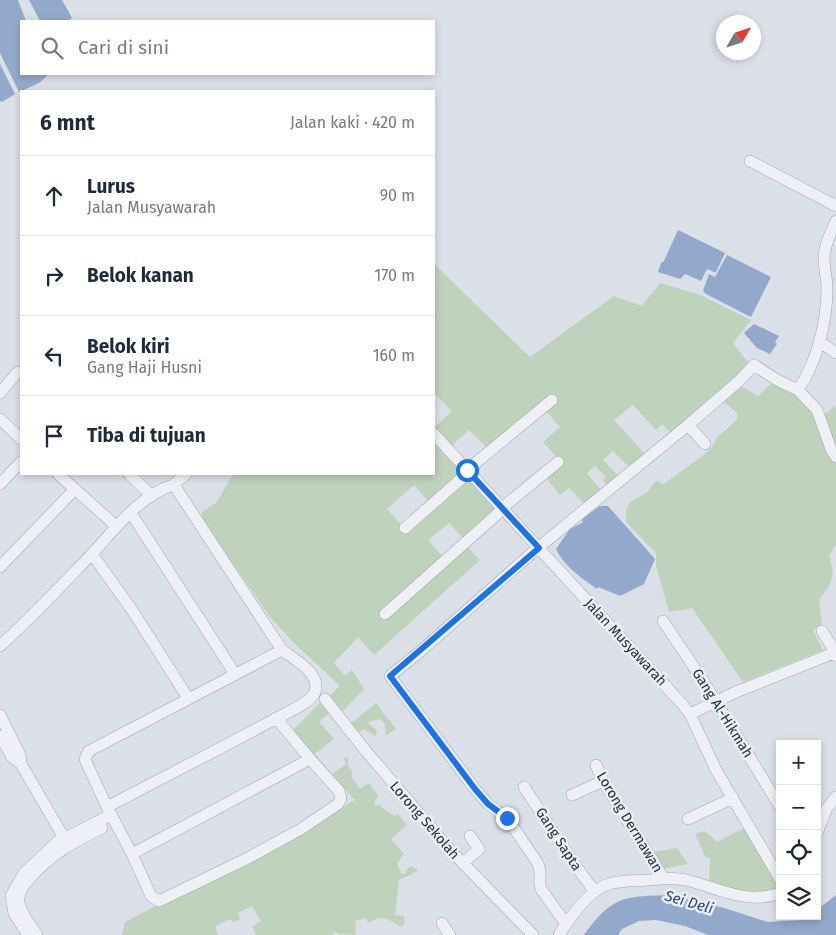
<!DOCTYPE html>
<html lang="id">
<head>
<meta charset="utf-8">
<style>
	body { margin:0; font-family:"Fira Sans",sans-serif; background:#f2f2f3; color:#1f2937 }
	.controls { position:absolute; right:15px; bottom:15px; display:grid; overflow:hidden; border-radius:0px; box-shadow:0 2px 8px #0003 }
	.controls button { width:45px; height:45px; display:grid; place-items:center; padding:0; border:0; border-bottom:1px solid #e0e1e3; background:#fff; color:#1f2937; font:25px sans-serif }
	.compass { position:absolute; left:716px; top:15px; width:45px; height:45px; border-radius:50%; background:#fff; box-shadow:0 2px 8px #0003; rotate:51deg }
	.stop { position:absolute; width:15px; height:15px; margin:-11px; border:4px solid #1a73e8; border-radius:50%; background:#fff }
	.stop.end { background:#1a73e8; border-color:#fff; box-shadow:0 1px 5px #0008 }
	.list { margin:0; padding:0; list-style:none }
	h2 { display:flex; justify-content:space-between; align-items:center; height:65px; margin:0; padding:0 20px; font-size:21px }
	h2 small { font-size:16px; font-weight:400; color:#747a83 }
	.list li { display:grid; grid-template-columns:32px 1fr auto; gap:15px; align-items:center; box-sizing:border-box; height:80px; padding:0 20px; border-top:1px solid #e0e1e3 }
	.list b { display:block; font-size:19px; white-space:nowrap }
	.list p { margin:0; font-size:16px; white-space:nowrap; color:#747a83 }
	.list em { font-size:16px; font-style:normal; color:#747a83 }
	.icon { flex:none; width:28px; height:28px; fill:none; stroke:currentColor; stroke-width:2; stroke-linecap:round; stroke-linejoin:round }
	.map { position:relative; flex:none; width:836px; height:935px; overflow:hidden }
	.search { position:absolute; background:#fff; box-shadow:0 2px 8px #0003; left:20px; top:20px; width:415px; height:55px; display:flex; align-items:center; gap:12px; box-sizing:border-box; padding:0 18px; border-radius:0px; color:#747a83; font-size:19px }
	.panel { position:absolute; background:#fff; box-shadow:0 2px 8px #0003; left:20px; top:90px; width:415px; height:385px; border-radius:0px }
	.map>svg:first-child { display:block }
</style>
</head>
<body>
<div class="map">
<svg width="836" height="935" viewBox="0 0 836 935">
	<rect width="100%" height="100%" fill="#dbdfe7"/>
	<path fill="#bfd2bc" d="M 434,264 L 530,357 L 614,296 L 642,306 L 660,283 L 700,295 L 751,320 L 733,343 L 751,366 L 672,434 L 662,424 L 656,430 L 633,405 L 614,420 L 646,455 L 630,468 L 613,451 L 603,460 L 619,477 L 608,487 L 603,480 L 606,477 L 595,466 L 587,473 L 602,492 L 586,505 L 569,488 L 560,495 L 545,476 L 561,462 L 543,442 L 560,427 L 545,410 L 488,449 L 469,430 L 451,446 L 434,428 L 452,411 L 434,393 Z
		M 773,382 L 797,392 L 816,411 L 836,463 L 836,544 L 829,556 C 836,576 832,583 819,600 L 822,625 L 813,630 L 823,650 L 743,682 L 692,608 L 669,612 L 656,565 L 656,553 L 626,522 L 626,512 L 629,503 L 647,492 L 656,481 L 664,484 L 705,454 L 712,447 L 717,437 L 737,420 L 737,413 L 722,400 L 741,386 L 758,396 Z
		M 836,406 L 836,452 L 822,416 Z
		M 434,440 L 464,473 L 430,503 L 414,485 L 387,509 L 407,531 L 467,477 L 499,510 L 465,540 L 449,523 L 428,540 L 445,559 L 466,545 L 480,560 L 374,655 L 358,637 L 334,663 L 345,676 L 352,670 L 364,689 L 342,712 L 328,697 L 339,687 L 338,684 L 293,642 L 270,617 L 202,519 L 202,512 L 217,502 L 232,476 L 232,474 L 434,474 Z
		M 323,700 L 331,712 L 319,722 L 334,739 L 315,754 L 332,774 L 346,764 L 344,759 L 346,757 L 349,760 L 347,763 L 353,773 L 351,776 L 360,789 L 369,783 L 378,796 L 374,803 L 376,806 L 379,804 L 382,808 L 394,816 L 398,814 L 407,825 L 391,839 L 404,854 L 397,864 L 401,873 L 405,874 L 407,869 L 411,866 L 418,871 L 399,880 L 395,915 L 404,916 L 405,923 L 401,927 C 388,919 382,914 368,923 L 366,918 L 355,921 L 356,934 C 350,935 340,935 334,932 L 332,935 L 255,935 L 256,934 L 252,927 L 261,921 L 252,906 L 238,913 L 240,919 L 234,922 L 230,919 L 215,926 L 218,935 L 122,935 L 125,922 L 323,819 L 355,800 L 292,731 Z
		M 376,703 L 396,729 L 386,736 L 385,724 L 380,719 L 371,721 L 368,723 L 376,730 L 377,733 L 375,736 L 364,729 L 360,732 L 348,726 Z
		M 748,826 L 780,883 L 780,888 C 752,898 736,890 709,883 L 710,858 L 706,858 L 695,834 L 705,831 L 717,842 Z
		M 677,848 L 688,864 L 662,869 L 652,852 Z"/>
	<path fill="#93a9cb" d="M 0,0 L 18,0 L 26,21 L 21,21 L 21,74 L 47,74 L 47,76 L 39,83 L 19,92 L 0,53 Z
		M 29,0 L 62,0 L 72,18 L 67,21 L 40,21 Z
		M 0,64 L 15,94 L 2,102 L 0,101 Z
		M 678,230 L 725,253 L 716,272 L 714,272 L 707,269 L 701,281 L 685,274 L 680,279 L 658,272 L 661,263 L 664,261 Z
		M 727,255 L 771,277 L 751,317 L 706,294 L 703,291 L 709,274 L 715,277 Z
		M 754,324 L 779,336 L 775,342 L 777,344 L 770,354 L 757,348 L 744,333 Z
		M 600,506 L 608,506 L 655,559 L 644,584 L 620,596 L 598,587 L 597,589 C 580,577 565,567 556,549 L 570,529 L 582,523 L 583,518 Z
		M 671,895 L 724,908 L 768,922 L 803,920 L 809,916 L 817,916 L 817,910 L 836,895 L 836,935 L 708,935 L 685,926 L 656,920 L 639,921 L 622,929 L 618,935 L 584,935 C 611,896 626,896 671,895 Z"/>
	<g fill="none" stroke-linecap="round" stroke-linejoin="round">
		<defs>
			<path id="minor" d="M 750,161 L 836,206
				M 820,342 L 836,353
				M 798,390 C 817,362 827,322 827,288 C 827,278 824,268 824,258 C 824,245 831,233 836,221
				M 0,393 L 16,374 L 18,372 L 21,372
				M 0,419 L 21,439
				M 688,425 L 705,444
				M 434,434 L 683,705 L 690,714 L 716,770 L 780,879
				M 467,470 L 552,400
				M 58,474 L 116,526
				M 129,474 L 152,496
				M 0,484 L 21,462
				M 173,485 L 186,474
				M 502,508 L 558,462
				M 131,513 L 235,674
				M 405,528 L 469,472
				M 92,554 L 132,610 L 188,698
				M 0,567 L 75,489
				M 385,614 L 503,509
				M 663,621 L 704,682 L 780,807
				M 822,631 L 834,650 L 834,653 L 836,656
				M 0,646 C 31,618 60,587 89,557 C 113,532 138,496 173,485 L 176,488 L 282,650 C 294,659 321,673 315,692 C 312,702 286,713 277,718 C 221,748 164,777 107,807 L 87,764 L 85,759 L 89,751 L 282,650
				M 325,699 L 365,750 L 452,852 L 533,935
				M 690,714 L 736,692 L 836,652
				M 0,715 L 20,755 L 21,764 L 67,843
				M 0,736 L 12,757 L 21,764
				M 596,765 L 603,781 L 664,879
				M 524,787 L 575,865 L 595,892
				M 572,795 L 603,781
				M 107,807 L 132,854 L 310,759
				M 688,819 L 733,798
				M 817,833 L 827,808 L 836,797
				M 132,854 L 151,896 L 159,901 L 246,859 L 301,829 L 338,804 L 341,799 L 339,791 L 310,759 L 276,718
				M 463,863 L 479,849 L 470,836
				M 442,923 L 450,935
				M 566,924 L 541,889 C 537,879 544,874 537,862 L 507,818 L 488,804 L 475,789 L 390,676 L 422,650 L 533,552 L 688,425 L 739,381 L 754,365 L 777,380 L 798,390 L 817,410 L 831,449 L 836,457
				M 28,935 L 14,913 L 11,896 L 24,873 L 57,842 L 111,815
				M 37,935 C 31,925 17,909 19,897 C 20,890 26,882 31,877 C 54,852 72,843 102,828
				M 559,935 C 569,919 588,892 606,885 C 619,880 635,881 648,880 C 661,879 677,877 690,881 C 719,889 750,905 780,893"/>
		</defs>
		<use href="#minor" stroke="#a0a5b1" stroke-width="12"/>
		<use href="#minor" stroke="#eef0f5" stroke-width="11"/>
	</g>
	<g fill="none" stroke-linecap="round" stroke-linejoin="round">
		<path stroke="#1a73e8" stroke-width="6" d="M 467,470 L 539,548 L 390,676 L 475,789 L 488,804 L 507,818"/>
	</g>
	<g text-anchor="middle" stroke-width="5" stroke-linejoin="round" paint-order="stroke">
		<g font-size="14" fill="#242b3e" stroke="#eaeef5">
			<text transform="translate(626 642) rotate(47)" y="5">Jalan Musyawarah</text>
			<text transform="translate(723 713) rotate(58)" y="5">Gang Al-Hikmah</text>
			<text transform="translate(425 820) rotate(49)" y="5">Lorong Sekolah</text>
			<text transform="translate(630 822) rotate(59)" y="5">Lorong Dermawan</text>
			<text transform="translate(559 839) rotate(57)" y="5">Gang Sapta</text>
		</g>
		<g font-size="15" font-style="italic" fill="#2b4675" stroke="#eaeef5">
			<text transform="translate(689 902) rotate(16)" y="5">Sei Deli</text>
		</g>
	</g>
</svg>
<div class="controls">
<button>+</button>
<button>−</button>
<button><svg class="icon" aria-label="locate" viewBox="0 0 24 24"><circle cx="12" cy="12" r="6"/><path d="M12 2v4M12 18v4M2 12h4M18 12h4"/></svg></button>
<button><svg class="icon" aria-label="layers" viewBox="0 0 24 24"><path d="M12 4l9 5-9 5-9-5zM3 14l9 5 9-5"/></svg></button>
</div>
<svg class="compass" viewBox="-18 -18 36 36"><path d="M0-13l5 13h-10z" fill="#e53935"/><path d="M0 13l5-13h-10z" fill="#747a83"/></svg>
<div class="stop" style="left:467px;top:470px"></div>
<div class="stop end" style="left:507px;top:818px"></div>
<div class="search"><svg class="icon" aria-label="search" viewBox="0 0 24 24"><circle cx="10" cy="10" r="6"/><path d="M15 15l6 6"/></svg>Cari di sini</div>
<section class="panel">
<h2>6 mnt<small>Jalan kaki · 420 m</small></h2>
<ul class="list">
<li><svg class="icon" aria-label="ahead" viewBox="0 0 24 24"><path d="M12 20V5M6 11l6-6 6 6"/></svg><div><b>Lurus</b><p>Jalan Musyawarah</p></div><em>90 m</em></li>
<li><svg class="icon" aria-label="right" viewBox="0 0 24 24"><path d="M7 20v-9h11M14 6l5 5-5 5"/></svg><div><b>Belok kanan</b></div><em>170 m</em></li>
<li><svg class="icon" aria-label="left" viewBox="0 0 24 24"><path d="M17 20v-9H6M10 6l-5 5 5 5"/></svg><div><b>Belok kiri</b><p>Gang Haji Husni</p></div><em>160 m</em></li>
<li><svg class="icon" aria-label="arrive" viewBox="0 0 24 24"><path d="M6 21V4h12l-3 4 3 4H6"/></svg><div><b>Tiba di tujuan</b></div></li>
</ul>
</section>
</div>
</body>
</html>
